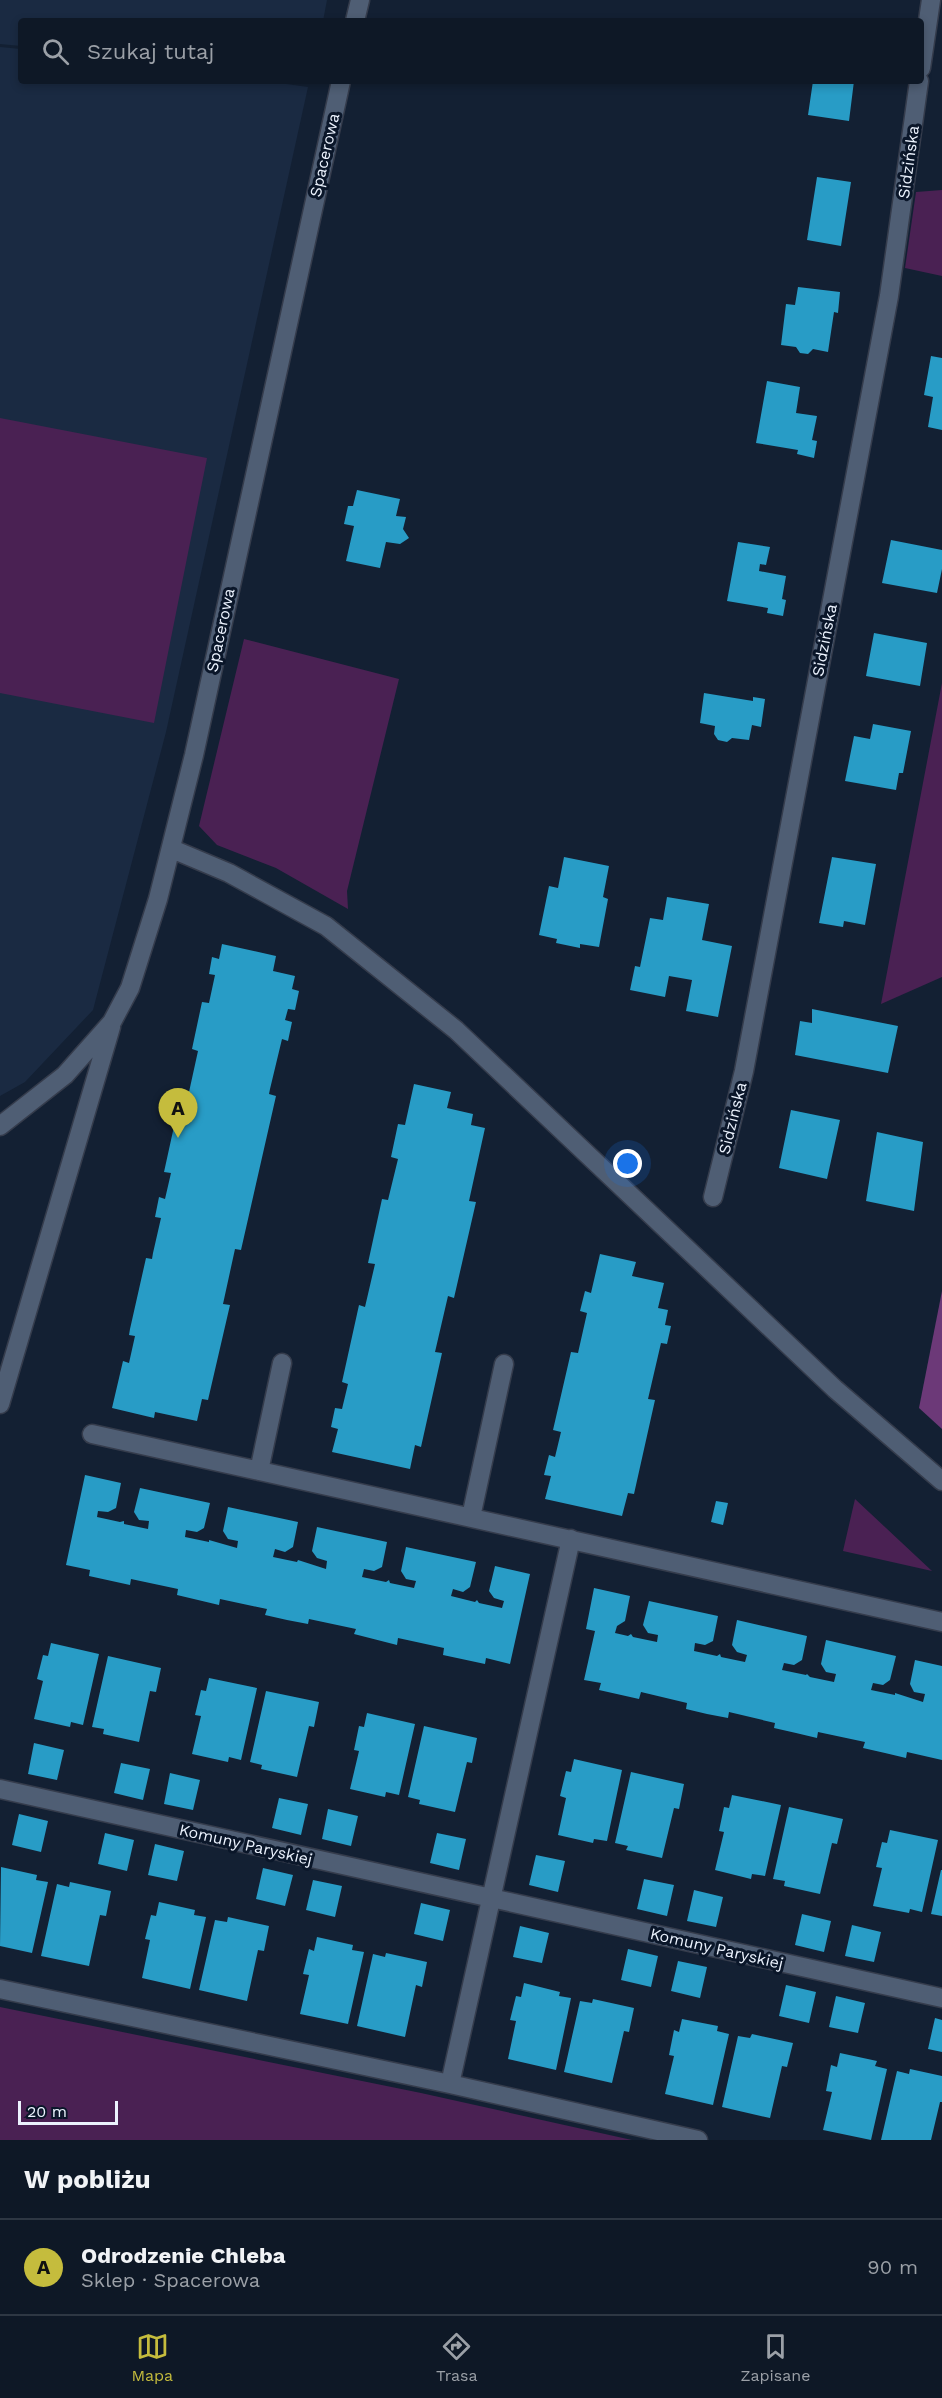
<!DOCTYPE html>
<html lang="pl">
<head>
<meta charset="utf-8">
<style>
	body { margin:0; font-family:"Work Sans",sans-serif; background:#17212e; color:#f1f3f6 }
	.scale { position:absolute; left:18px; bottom:15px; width:100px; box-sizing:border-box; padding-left:6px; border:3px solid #ecf3fe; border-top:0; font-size:16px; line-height:21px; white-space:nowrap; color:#ecf3fe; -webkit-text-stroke:4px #0a1629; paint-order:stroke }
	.you { position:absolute; left:628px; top:1164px; width:21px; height:21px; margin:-15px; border:4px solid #fff; border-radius:50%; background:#1a73e8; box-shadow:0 0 0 9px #1a73e833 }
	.badge { display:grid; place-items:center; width:39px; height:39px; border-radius:50%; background:#c5bc3d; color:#111; font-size:20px; font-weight:700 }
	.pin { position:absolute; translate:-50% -50px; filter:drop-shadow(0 2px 3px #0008) }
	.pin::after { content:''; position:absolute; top:32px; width:21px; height:18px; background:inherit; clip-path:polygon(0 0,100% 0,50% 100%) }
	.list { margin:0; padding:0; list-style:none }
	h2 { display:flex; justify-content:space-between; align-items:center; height:78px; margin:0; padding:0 24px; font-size:26px }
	h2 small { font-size:20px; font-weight:400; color:#9ba0a7 }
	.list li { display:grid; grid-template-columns:39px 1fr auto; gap:18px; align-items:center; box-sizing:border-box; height:96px; padding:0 24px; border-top:2px solid #2e3743 }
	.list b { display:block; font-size:22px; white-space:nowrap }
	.list p { margin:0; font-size:20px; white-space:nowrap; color:#9ba0a7 }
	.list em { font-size:20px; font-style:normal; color:#9ba0a7 }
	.icon { flex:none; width:33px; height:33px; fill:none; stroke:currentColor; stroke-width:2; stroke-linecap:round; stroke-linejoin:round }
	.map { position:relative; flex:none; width:942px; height:2140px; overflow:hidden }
	.search { position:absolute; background:#0e1826; box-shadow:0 3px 9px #0003; left:18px; right:18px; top:18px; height:66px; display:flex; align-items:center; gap:15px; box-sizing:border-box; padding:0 21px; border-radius:6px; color:#9ba0a7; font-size:22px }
	.sheet { height:174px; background:#0e1826 }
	nav { display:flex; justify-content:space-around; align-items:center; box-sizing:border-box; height:84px; border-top:2px solid #2e3743; background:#0e1826; font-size:16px; color:#9ba0a7 }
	nav a { display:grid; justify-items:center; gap:3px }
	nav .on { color:#c5bc3d }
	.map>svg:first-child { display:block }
</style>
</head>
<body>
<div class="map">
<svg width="942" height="2140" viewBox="0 0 942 2140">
	<rect width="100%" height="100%" fill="#132033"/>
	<path fill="#1a2a42" d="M 0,0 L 327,0 L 323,21 L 21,21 L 21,46 L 0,44 Z
		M 0,47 L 21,49 L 21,81 L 265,81 L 308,87 L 166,732 L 93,1010 L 25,1082 L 0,1096 Z"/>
	<path fill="#4a2153" d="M 942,190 L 942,276 L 905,268 L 916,192 Z
		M 0,418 L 207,458 L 154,723 L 0,693 Z
		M 244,639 L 399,679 L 347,891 L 348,909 L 276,868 L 217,845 L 199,826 Z
		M 942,683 L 942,977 L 881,1004 Z
		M 855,1499 L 932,1571 L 843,1551 Z
		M 0,2007 L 421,2093 L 632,2140 L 0,2140 Z"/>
	<path fill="#6c3978" d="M 942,1291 L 942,1429 L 919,1408 Z"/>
	<path fill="#289cc6" d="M 813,81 L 854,81 L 849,121 L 808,115 Z
		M 817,177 L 851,182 L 841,246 L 807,240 Z
		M 798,287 L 840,292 L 838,313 L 834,312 L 828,352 L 813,349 L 808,354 L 800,353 L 796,347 L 781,345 L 786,304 L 795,305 Z
		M 931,356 L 942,358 L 942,430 L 928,427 L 933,397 L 924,395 Z
		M 767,381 L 800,387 L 796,413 L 817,416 L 812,440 L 817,441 L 814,458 L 797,454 L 798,450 L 756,443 Z
		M 357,490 L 400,499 L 396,516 L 406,517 L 403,529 L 409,538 L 400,544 L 386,542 L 380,568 L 346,561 L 354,526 L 344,524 L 348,506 L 353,506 Z
		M 891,540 L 942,550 L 942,569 L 937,593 L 882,583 Z
		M 738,542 L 770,547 L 766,565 L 760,564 L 759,571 L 786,576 L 782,599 L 786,600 L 783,616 L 767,613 L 768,608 L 727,601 Z
		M 874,633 L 927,643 L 920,686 L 866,676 Z
		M 704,693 L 753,701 L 753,697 L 765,699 L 761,727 L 752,725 L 749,740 L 732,738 L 727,742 L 718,740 L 714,734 L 715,726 L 700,723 Z
		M 873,724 L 911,731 L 903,773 L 899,773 L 896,790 L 845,781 L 854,736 L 870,739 Z
		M 564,857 L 609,866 L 603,897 L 608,899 L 599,947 L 580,944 L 580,948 L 556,943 L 557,939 L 539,935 L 549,886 L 558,888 Z
		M 832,857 L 876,864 L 865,925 L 844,921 L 843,927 L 819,923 Z
		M 667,897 L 709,904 L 702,940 L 732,946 L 718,1017 L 686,1011 L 692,980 L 669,976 L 665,997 L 630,990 L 635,966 L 640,967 L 650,918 L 663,920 Z
		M 222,944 L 276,956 L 273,971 L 295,976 L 292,989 L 299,991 L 295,1010 L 288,1009 L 285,1020 L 292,1022 L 288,1041 L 282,1039 L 270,1089 L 269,1094 L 276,1096 L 241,1250 L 235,1249 L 223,1304 L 230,1305 L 208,1400 L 202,1399 L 197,1421 L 155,1412 L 154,1418 L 112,1408 L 123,1361 L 129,1363 L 135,1336 L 129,1335 L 130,1329 L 146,1258 L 152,1259 L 153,1253 L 161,1218 L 155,1217 L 159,1197 L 165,1199 L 171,1173 L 164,1172 L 182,1090 L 189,1092 L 198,1051 L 192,1049 L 202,1002 L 209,1003 L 215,975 L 209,974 L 212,957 L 219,959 Z
		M 812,1009 L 898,1026 L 888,1073 L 795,1055 L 800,1021 L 812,1023 Z
		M 414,1084 L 451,1092 L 447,1108 L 473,1114 L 471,1125 L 485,1128 L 469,1201 L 476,1202 L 454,1298 L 448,1296 L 435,1352 L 442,1353 L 421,1447 L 415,1445 L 410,1469 L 332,1452 L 338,1429 L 331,1427 L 335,1408 L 342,1409 L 348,1384 L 342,1382 L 359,1305 L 365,1307 L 375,1264 L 368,1263 L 382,1199 L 388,1200 L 398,1159 L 391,1157 L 398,1124 L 405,1125 Z
		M 791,1110 L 840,1120 L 827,1179 L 779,1168 Z
		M 877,1132 L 923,1142 L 914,1211 L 866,1201 Z
		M 600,1254 L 636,1262 L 632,1276 L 664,1283 L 658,1308 L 668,1310 L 665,1325 L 671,1326 L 667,1344 L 661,1343 L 648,1399 L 655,1400 L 634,1494 L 628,1493 L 622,1516 L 545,1499 L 551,1476 L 544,1475 L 549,1455 L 555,1457 L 561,1432 L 553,1430 L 571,1352 L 578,1353 L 587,1313 L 580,1311 L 585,1291 L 591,1293 Z
		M 85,1475 L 121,1483 L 116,1508 L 108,1512 L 98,1511 L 97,1517 L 120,1522 L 124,1521 L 124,1524 L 148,1529 L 149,1521 L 139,1520 L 134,1512 L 140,1488 L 210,1503 L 204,1528 L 197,1532 L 186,1530 L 185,1537 L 209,1542 L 209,1540 L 237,1548 L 238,1541 L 228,1539 L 223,1531 L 228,1507 L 298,1522 L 293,1547 L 285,1552 L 275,1549 L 273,1557 L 297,1562 L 298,1560 L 326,1569 L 327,1561 L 317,1558 L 312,1551 L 317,1527 L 387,1542 L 382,1567 L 374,1571 L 364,1569 L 362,1577 L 386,1582 L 389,1580 L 390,1583 L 414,1588 L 416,1581 L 406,1579 L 401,1571 L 406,1547 L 476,1562 L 470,1587 L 463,1592 L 453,1589 L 451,1596 L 475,1602 L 477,1600 L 479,1603 L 502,1608 L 504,1601 L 494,1598 L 489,1591 L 495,1566 L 530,1574 L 510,1664 L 486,1658 L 485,1664 L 443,1655 L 444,1648 L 398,1638 L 397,1645 L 354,1634 L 356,1629 L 309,1619 L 308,1624 L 287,1620 L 265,1615 L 267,1609 L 220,1599 L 219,1605 L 177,1595 L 178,1589 L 131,1579 L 130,1585 L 89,1576 L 90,1570 L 66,1565 Z
		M 716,1501 L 728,1503 L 723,1525 L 711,1522 Z
		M 594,1588 L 630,1596 L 625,1621 L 617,1626 L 615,1633 L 628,1636 L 631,1634 L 633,1637 L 657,1642 L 658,1635 L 648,1633 L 643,1625 L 649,1601 L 718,1616 L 713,1641 L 705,1645 L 695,1643 L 694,1651 L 717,1656 L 720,1654 L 721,1657 L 745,1662 L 747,1655 L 737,1652 L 732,1645 L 737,1620 L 807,1636 L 802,1660 L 794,1665 L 784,1663 L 782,1670 L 806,1675 L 807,1674 L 810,1677 L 834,1682 L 836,1674 L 826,1672 L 821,1664 L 826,1640 L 896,1656 L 890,1680 L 883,1685 L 873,1683 L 871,1690 L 895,1695 L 895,1693 L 923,1702 L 925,1694 L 914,1692 L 910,1684 L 915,1660 L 942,1666 L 942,1760 L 907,1752 L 906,1758 L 885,1753 L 863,1748 L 865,1742 L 818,1732 L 817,1738 L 796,1733 L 774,1728 L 775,1723 L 729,1712 L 728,1718 L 707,1714 L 686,1709 L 687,1703 L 641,1692 L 639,1699 L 599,1690 L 601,1683 L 584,1680 L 595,1631 L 586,1629 Z
		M 51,1643 L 99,1654 L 83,1725 L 71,1722 L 70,1727 L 34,1719 L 43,1681 L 37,1679 L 43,1655 L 48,1656 Z
		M 108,1656 L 161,1668 L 156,1692 L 150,1691 L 139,1742 L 103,1734 L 104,1729 L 92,1727 Z
		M 209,1678 L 257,1688 L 241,1760 L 229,1757 L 228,1762 L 192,1754 L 201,1716 L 195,1715 L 201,1690 L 206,1691 Z
		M 266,1691 L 319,1702 L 314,1727 L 309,1726 L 297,1777 L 261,1769 L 262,1765 L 250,1762 Z
		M 367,1713 L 415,1724 L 399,1795 L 386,1792 L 385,1797 L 350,1789 L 359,1751 L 354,1750 L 359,1726 L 364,1727 Z
		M 424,1726 L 477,1738 L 472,1763 L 467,1762 L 455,1812 L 419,1804 L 420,1800 L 408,1797 Z
		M 34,1743 L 64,1750 L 57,1780 L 28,1774 Z
		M 574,1759 L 622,1770 L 607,1841 L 594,1839 L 593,1843 L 558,1835 L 566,1798 L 560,1796 L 566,1771 L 571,1772 Z
		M 121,1763 L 150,1769 L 143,1800 L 114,1793 Z
		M 631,1772 L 684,1784 L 679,1809 L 674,1808 L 662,1858 L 626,1850 L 628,1846 L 615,1843 Z
		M 170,1773 L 200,1780 L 193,1810 L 164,1804 Z
		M 732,1795 L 781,1805 L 765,1876 L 752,1874 L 751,1879 L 715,1870 L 724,1832 L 719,1831 L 724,1807 L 729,1808 Z
		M 279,1798 L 308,1804 L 301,1835 L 272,1828 Z
		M 789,1807 L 843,1819 L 837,1844 L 832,1843 L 820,1894 L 784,1886 L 785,1881 L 773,1879 Z
		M 328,1809 L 358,1816 L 351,1846 L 322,1839 Z
		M 19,1814 L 48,1821 L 41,1852 L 12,1845 Z
		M 890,1830 L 938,1840 L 922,1912 L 910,1909 L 909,1913 L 873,1906 L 882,1868 L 876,1867 L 882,1842 L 887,1843 Z
		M 105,1833 L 134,1840 L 127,1871 L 98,1864 Z
		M 437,1833 L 466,1839 L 459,1870 L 430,1863 Z
		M 155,1844 L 184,1851 L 177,1881 L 148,1875 Z
		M 536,1855 L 565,1861 L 558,1892 L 529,1885 Z
		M 1,1867 L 37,1875 L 36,1880 L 48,1882 L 32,1953 L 0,1946 Z
		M 263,1868 L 293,1875 L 285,1906 L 256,1899 Z
		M 941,1870 L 942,1870 L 942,1916 L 931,1914 Z
		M 644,1879 L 674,1885 L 667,1916 L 637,1909 Z
		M 313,1880 L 342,1886 L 335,1917 L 306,1910 Z
		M 70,1882 L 111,1891 L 106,1916 L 100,1915 L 89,1966 L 41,1956 L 57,1884 L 69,1887 Z
		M 694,1890 L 723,1897 L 716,1927 L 687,1921 Z
		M 159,1902 L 195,1910 L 194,1915 L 206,1917 L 190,1989 L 142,1978 L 150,1940 L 145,1939 L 151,1915 L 156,1916 Z
		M 421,1903 L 450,1910 L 443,1941 L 414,1934 Z
		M 802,1914 L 831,1921 L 824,1952 L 795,1945 Z
		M 228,1917 L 269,1926 L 264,1951 L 258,1950 L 247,2001 L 199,1990 L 215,1920 L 227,1922 Z
		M 852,1925 L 881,1932 L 874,1962 L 845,1956 Z
		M 520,1926 L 549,1933 L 542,1963 L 513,1957 Z
		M 317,1937 L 353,1945 L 352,1950 L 364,1952 L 348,2024 L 300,2014 L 309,1975 L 303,1974 L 309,1949 L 314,1951 Z
		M 628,1949 L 658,1956 L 651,1987 L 621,1980 Z
		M 386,1953 L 427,1962 L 422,1987 L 416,1985 L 405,2037 L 357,2026 L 373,1954 L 385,1957 Z
		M 678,1961 L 707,1967 L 700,1998 L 671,1991 Z
		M 524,1983 L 560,1992 L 559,1996 L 571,1998 L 556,2070 L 508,2059 L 516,2021 L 510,2020 L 516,1996 L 521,1997 Z
		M 786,1985 L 816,1992 L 809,2023 L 779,2016 Z
		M 836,1996 L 865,2003 L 858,2033 L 829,2027 Z
		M 593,1999 L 634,2008 L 629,2032 L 624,2031 L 612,2083 L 564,2072 L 580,2001 L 592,2003 Z
		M 935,2018 L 942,2020 L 942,2052 L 928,2049 Z
		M 682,2019 L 718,2026 L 717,2031 L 729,2034 L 713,2105 L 665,2094 L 674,2056 L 669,2055 L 674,2030 L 679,2032 Z
		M 752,2034 L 793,2043 L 787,2067 L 782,2066 L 770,2118 L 722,2107 L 738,2036 L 750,2038 Z
		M 840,2053 L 877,2061 L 875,2066 L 887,2069 L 871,2140 L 823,2130 L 832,2092 L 826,2091 L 831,2065 L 837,2067 Z
		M 910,2069 L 942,2076 L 942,2102 L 940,2102 L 931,2140 L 881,2140 L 897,2071 L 909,2074 Z"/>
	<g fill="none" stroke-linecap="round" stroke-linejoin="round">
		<defs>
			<path id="minor" d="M 355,21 L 360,0
				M 921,68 L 931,0
				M 172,849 L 229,873 L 326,926 L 456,1030 L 835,1389 L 942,1481
				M 0,1126 L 65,1075 L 112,1022 L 130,988 L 158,899 L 194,755 L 341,81
				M 713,1197 L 744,1071 L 889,296 L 919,81
				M 0,1404 L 111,1027
				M 92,1434 L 942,1622
				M 259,1471 L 282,1363
				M 471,1517 L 504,1364
				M 0,1789 L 942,1998
				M 0,1989 L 450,2084 L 698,2140
				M 450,2084 L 571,1539"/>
		</defs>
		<use href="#minor" stroke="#353c4c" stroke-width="21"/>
		<use href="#minor" stroke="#4f5e74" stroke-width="18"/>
	</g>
	<g text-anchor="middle" stroke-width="6" stroke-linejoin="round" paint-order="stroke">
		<g font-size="16" fill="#ecf3fe" stroke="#0a1629">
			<text transform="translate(324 155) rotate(-77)" y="6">Spacerowa</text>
			<text transform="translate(908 162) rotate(-82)" y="6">Sidzińska</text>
			<text transform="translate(220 630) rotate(-78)" y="6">Spacerowa</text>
			<text transform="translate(824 640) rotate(-79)" y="6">Sidzińska</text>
			<text transform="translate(732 1118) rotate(-76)" y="6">Sidzińska</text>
			<text transform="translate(246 1844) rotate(13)" y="6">Komuny Paryskiej</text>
			<text transform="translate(717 1948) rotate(13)" y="6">Komuny Paryskiej</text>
		</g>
	</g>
</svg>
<div class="scale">20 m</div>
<div class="you"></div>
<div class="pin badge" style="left:178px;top:1138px">A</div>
<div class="search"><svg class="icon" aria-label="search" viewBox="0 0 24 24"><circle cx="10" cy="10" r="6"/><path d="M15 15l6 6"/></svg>Szukaj tutaj</div>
</div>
<section class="sheet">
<h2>W pobliżu<small></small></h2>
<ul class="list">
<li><span class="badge">A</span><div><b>Odrodzenie Chleba</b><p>Sklep · Spacerowa</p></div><em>90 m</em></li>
</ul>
</section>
<nav>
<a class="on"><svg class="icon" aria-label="map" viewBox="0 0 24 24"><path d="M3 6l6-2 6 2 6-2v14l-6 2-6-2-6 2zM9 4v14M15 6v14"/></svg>Mapa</a>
<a><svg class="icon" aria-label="directions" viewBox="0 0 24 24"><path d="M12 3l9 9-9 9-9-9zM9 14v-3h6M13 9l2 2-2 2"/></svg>Trasa</a>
<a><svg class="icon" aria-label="saved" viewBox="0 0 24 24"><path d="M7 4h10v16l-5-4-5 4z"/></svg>Zapisane</a>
</nav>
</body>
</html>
